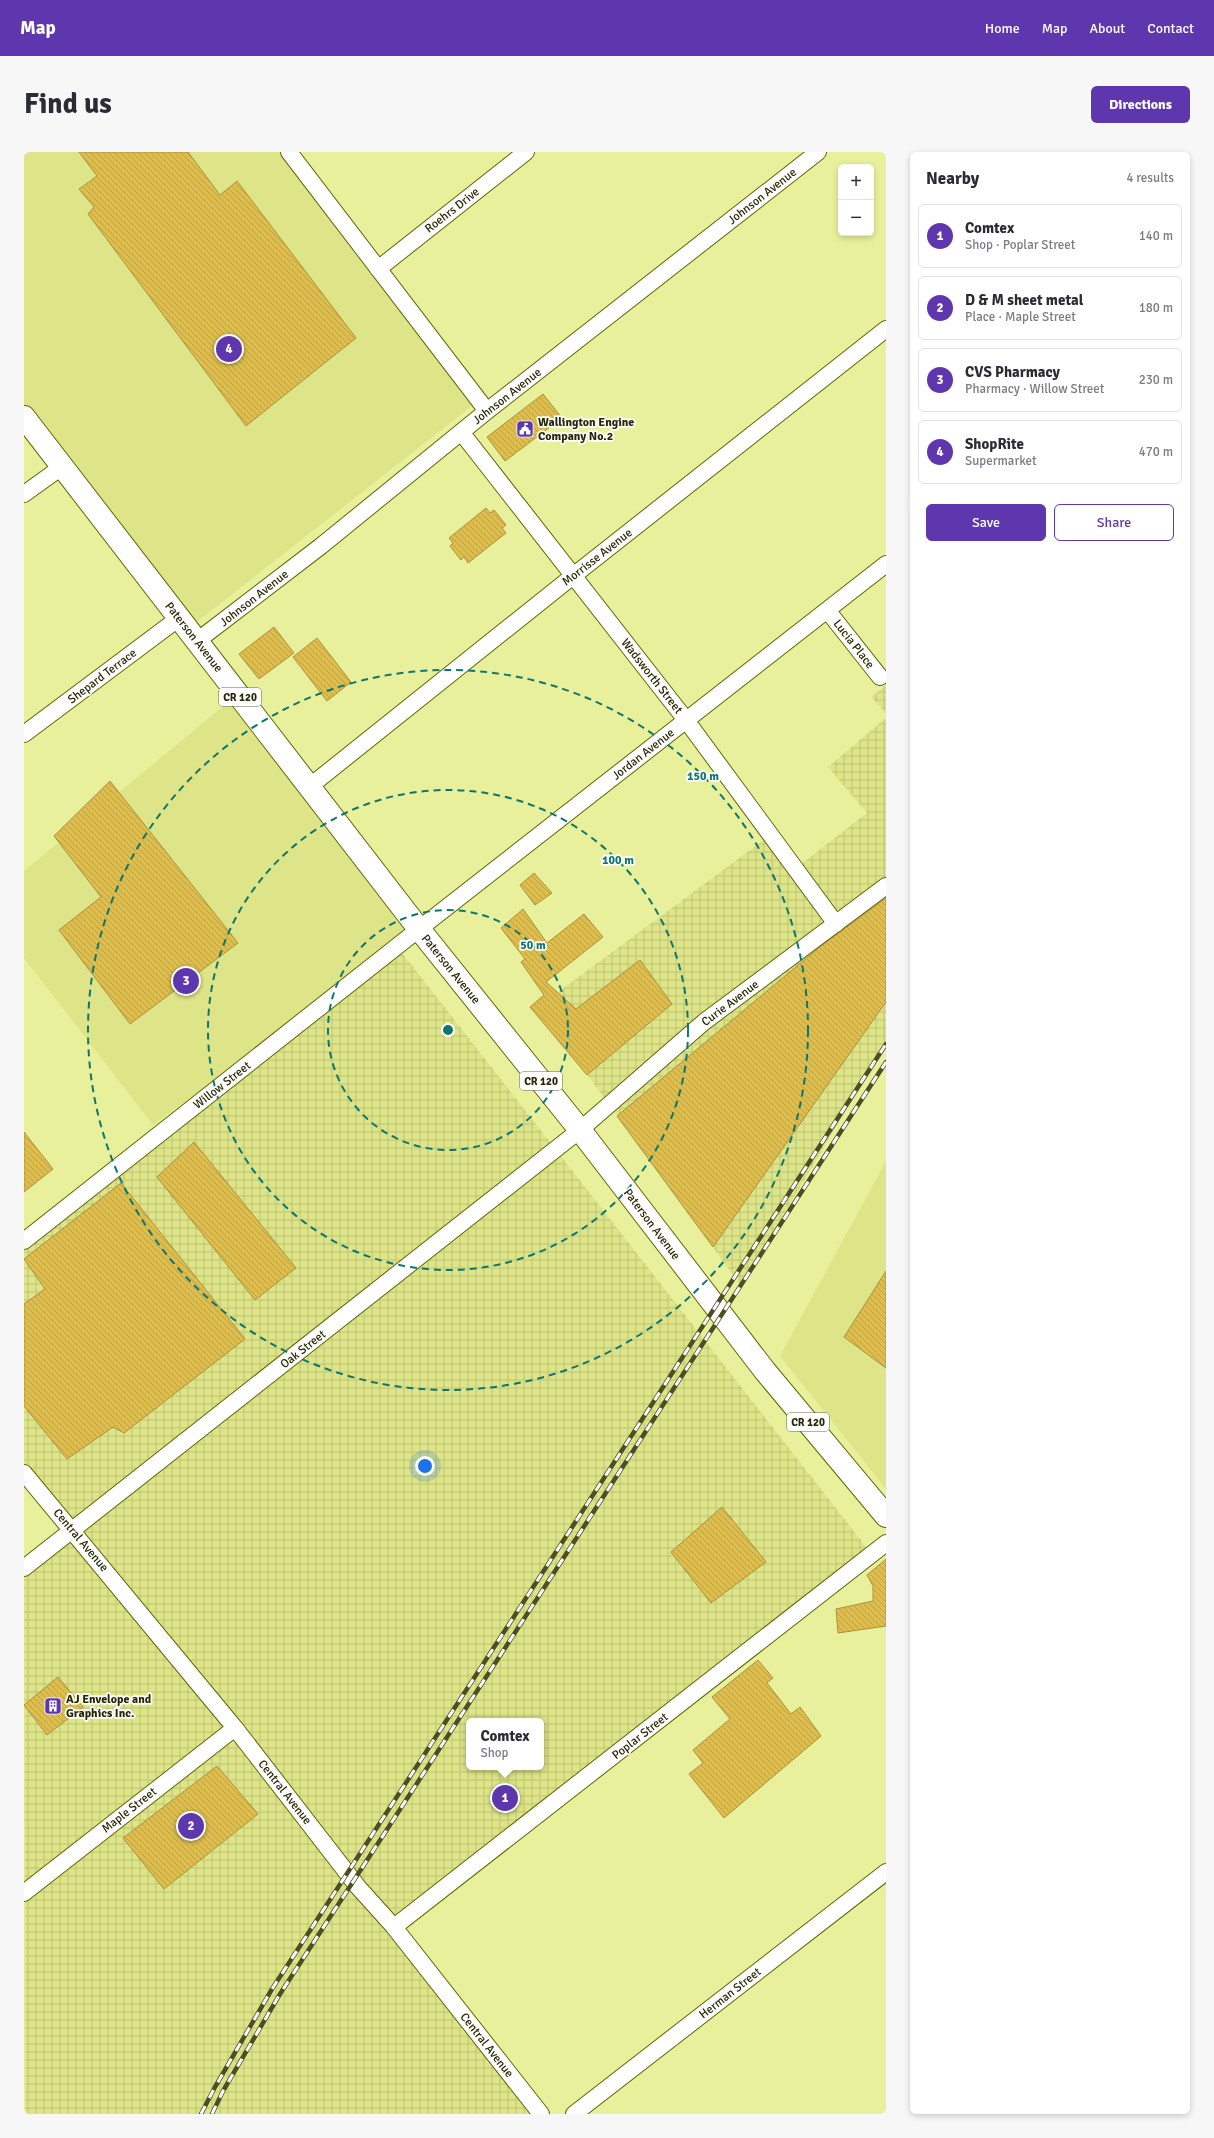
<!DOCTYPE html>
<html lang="en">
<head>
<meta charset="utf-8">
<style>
	body { margin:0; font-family:Signika,sans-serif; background:#f7f7f7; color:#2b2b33 }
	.controls { position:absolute; right:12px; top:12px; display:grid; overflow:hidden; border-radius:6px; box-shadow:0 2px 6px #0003 }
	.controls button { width:36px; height:36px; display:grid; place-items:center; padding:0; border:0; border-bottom:1px solid #e1e1e2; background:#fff; color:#2b2b33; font:20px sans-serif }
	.you { position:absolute; left:401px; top:1314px; width:14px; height:14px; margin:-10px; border:3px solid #fff; border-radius:50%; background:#1a73e8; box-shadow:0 0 0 6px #1a73e833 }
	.badge { display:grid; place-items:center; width:26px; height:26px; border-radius:50%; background:#5e37af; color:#fff; font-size:13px; font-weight:700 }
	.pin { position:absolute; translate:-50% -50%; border:2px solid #fff; box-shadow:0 1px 4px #0006 }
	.popup { position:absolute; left:442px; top:1566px; width:78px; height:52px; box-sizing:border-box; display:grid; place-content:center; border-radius:6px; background:#fff; filter:drop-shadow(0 1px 3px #0005); font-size:13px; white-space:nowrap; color:#7c7c81 }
	.popup b { font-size:15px; color:#2b2b33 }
	.popup::after { content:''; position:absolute; left:50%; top:100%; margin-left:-8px; border:8px solid transparent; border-top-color:#fff }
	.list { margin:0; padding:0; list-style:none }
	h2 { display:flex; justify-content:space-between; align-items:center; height:52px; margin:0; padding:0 16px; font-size:17px }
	h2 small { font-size:13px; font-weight:400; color:#7c7c81 }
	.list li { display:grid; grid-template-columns:26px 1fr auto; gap:12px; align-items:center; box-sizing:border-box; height:64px; margin:0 8px 8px; padding:0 8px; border:1px solid #e1e1e2; border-radius:6px }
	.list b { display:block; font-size:15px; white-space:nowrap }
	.list p { margin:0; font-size:13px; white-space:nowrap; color:#7c7c81 }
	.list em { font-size:13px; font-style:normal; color:#7c7c81 }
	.actions { display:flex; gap:8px; padding:12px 16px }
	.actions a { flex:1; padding:9px 0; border:1px solid #5e37af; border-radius:6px; text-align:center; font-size:14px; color:#5e37af }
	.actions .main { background:#5e37af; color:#fff }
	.map { position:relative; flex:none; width:862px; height:1962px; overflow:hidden; border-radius:6px }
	header { display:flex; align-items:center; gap:24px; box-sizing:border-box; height:56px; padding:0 20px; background:#5e37af; color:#fff }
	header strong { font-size:19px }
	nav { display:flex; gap:22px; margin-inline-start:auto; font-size:14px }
	.intro { display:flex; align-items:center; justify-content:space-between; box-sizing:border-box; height:96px; padding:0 24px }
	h1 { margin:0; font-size:28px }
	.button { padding:10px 18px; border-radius:6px; background:#5e37af; color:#fff; font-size:14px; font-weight:700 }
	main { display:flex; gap:24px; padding:0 24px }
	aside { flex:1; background:#fff; border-radius:6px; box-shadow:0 2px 6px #0003 }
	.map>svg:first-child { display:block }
</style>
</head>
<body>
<header>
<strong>Map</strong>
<nav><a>Home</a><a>Map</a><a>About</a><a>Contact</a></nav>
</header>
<div class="intro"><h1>Find us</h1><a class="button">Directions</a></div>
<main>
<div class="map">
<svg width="862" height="1962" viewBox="0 0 862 1962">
	<defs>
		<pattern id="industrial-grid" width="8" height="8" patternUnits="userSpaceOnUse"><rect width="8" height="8" fill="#dee588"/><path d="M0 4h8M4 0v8" fill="none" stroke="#bec474"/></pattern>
		<pattern id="building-back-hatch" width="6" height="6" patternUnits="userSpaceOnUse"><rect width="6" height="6" fill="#debd4b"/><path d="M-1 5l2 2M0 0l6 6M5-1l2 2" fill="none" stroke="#bea240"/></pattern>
	</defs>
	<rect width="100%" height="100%" fill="#e9f09b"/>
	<path fill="#dee588" d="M 0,0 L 265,0 L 454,249 L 164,477 L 0,265 Z
		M 214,542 L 395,777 L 129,973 L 0,806 L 0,719 Z
		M 862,1009 L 862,1337 L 756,1204 Z"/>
	<path fill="url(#industrial-grid)" fill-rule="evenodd" d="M 862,533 L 862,561 L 847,545 Z
		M 862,566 L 862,891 L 717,1134 L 514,855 L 745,684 L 771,717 L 843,661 L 804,615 Z
		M 375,797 L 850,1405 L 376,1783 L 524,1962 L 1,1962 L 0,1413 L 48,1373 L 0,1311 L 0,1094 ZM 445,1569 L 517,1569 L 517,1615 L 445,1615 Z"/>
	<path fill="url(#building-back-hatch)" stroke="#ab923d" d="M 55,0 L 164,0 L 196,43 L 213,29 L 332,186 L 222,274 L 64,62 L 70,55 L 55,37 L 73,24 Z
		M 519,242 L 538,266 L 481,309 L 463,285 Z
		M 462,356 L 466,361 L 470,358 L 482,373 L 478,376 L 482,381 L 444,411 L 440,405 L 437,408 L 426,394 L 429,391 L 425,386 Z
		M 250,475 L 270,501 L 235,527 L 215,502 Z
		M 293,486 L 327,530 L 303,549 L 269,505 Z
		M 86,629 L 214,791 L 106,872 L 35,778 L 77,745 L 30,684 Z
		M 510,721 L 528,741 L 511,753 L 496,733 Z
		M 862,746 L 862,850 L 689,1095 L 593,964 L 797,794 Z
		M 499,757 L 523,791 L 560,762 L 579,785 L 522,830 L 552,857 L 616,808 L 648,852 L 563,923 L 506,855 L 520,843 L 497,810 L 501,807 L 477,776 Z
		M 0,980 L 29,1017 L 0,1040 Z
		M 170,990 L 272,1116 L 231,1148 L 133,1025 Z
		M 97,1031 L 221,1187 L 100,1281 L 89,1275 L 43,1307 L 0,1254 L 0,1152 L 21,1137 L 0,1107 Z
		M 862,1119 L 862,1216 L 820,1185 Z
		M 698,1355 L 742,1410 L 687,1451 L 647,1400 Z
		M 862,1407 L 862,1474 L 814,1481 L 812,1457 L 849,1449 L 849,1434 L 843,1423 Z
		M 734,1508 L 749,1526 L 743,1531 L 767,1562 L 776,1555 L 797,1584 L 700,1666 L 665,1622 L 679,1611 L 669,1598 L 706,1567 L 688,1545 Z
		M 34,1525 L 59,1555 L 23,1583 L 0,1553 Z
		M 193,1614 L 234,1662 L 140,1737 L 99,1686 Z"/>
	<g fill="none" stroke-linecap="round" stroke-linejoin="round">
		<defs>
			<path id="street" d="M 265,0 L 463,259
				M 354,117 L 502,0
				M 437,280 L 662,568 L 812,772
				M 0,342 L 39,314
				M 803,458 L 856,525
				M 173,489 L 297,394 L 463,259 L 794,0
				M 0,582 L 155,466
				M 285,635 L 549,424 L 862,177
				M 0,1089 L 395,777 L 862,412
				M 0,1321 L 211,1576 L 334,1735 L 370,1775 L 517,1962
				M 0,1416 L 556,978 L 680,870 L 862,734
				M 0,1741 L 211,1576
				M 370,1775 L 862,1391
				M 550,1962 L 862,1720"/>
			<path id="primary" d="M 0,265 L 395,777 L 556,978 L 741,1219 L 862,1364"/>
		</defs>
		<use href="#street" stroke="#626605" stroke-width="18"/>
		<use href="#primary" stroke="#626605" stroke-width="24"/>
		<use href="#street" stroke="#fff" stroke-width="16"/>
		<use href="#primary" stroke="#fff" stroke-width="22"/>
		<defs>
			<path id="rail" d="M 177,1962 L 191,1935 L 248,1837 L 862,892
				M 188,1962 L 199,1939 L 256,1842 L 862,910"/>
		</defs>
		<use href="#rail" stroke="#4c4f22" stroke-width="4.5"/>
		<use href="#rail" stroke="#fff" stroke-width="3" stroke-dasharray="9" stroke-linecap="butt"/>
	</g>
	<g fill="none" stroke="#0f766e" stroke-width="2" stroke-dasharray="7 5">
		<circle cx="424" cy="878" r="120"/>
		<circle cx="424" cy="878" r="240"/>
		<circle cx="424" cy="878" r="360"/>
	</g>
	<defs>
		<symbol id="civic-square" viewBox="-11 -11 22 22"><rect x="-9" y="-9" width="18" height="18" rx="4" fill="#5e37af" stroke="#fff"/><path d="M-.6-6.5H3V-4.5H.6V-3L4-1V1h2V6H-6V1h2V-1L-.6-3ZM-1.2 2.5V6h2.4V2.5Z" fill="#fff"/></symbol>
		<symbol id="building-square" viewBox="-11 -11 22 22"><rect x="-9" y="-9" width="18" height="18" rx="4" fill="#5e37af" stroke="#fff"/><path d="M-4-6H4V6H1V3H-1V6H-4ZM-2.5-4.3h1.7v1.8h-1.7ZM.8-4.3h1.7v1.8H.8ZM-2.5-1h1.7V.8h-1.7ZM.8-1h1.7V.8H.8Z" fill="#fff"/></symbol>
	</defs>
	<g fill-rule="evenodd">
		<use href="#civic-square" x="491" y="267" width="20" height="20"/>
		<use href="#building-square" x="19" y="1544" width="20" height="20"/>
	</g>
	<g text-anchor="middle" stroke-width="3.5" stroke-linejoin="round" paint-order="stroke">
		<g fill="#fff" stroke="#676850" stroke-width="1">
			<rect x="195" y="536" width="42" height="18" rx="3"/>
			<rect x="496" y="920" width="42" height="18" rx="3"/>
			<rect x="763" y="1261" width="42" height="18" rx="3"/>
		</g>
		<g font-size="11" font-weight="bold" fill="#262805">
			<text x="216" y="549">CR 120</text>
			<text x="517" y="933">CR 120</text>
			<text x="784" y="1274">CR 120</text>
		</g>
		<g font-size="12" fill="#262805" stroke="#fff">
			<text transform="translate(738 44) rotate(-38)" y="4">Johnson Avenue</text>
			<text transform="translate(428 58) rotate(-38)" y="4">Roehrs Drive</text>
			<text transform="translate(483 244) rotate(-38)" y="4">Johnson Avenue</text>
			<text transform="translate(573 405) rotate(-38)" y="4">Morrisse Avenue</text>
			<text transform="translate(230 446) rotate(-38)" y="4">Johnson Avenue</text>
			<text transform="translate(170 485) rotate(52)" y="4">Paterson Avenue</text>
			<text transform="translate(830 492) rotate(52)" y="4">Lucia Place</text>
			<text transform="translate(78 524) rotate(-37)" y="4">Shepard Terrace</text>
			<text transform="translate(628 524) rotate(52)" y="4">Wadsworth Street</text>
			<text transform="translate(619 602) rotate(-38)" y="4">Jordan Avenue</text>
			<text transform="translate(427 817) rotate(51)" y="4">Paterson Avenue</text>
			<text transform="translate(706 851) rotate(-37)" y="4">Curie Avenue</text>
			<text transform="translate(198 933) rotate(-38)" y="4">Willow Street</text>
			<text transform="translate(628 1072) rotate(53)" y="4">Paterson Avenue</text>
			<text transform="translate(279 1197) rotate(-38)" y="4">Oak Street</text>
			<text transform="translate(57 1388) rotate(50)" y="4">Central Avenue</text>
			<text transform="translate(616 1584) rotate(-38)" y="4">Poplar Street</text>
			<text transform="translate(261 1640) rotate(52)" y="4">Central Avenue</text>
			<text transform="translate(105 1658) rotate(-38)" y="4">Maple Street</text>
			<text transform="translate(706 1841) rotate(-38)" y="4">Herman Street</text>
			<text transform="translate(463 1893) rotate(52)" y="4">Central Avenue</text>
		</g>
		<g font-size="12" font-weight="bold" fill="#262805" stroke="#fff" text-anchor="start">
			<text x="514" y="274">Wallington Engine<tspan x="514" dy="14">Company No.2</tspan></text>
			<text x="42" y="1551">AJ Envelope and<tspan x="42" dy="14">Graphics Inc.</tspan></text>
		</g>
	</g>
	<circle cx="424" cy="878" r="6" fill="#0f766e" stroke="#fff" stroke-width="2"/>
	<g font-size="12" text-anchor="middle" font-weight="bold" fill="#0f766e" stroke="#fff" stroke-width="3.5" stroke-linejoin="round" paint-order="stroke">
		<text x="679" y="628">150 m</text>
		<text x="594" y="712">100 m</text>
		<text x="509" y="797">50 m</text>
	</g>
</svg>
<div class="controls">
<button>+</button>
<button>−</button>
</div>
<div class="you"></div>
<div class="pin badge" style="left:481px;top:1646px">1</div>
<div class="popup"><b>Comtex</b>Shop</div>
<div class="pin badge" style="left:167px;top:1674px">2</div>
<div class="pin badge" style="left:162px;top:829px">3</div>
<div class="pin badge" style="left:205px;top:197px">4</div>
</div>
<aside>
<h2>Nearby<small>4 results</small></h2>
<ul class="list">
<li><span class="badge">1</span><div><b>Comtex</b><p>Shop · Poplar Street</p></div><em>140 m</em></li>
<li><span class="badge">2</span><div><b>D &amp; M sheet metal</b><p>Place · Maple Street</p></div><em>180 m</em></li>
<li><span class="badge">3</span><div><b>CVS Pharmacy</b><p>Pharmacy · Willow Street</p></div><em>230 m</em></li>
<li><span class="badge">4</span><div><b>ShopRite</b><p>Supermarket</p></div><em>470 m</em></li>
</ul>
<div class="actions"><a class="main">Save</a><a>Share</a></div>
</aside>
</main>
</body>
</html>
